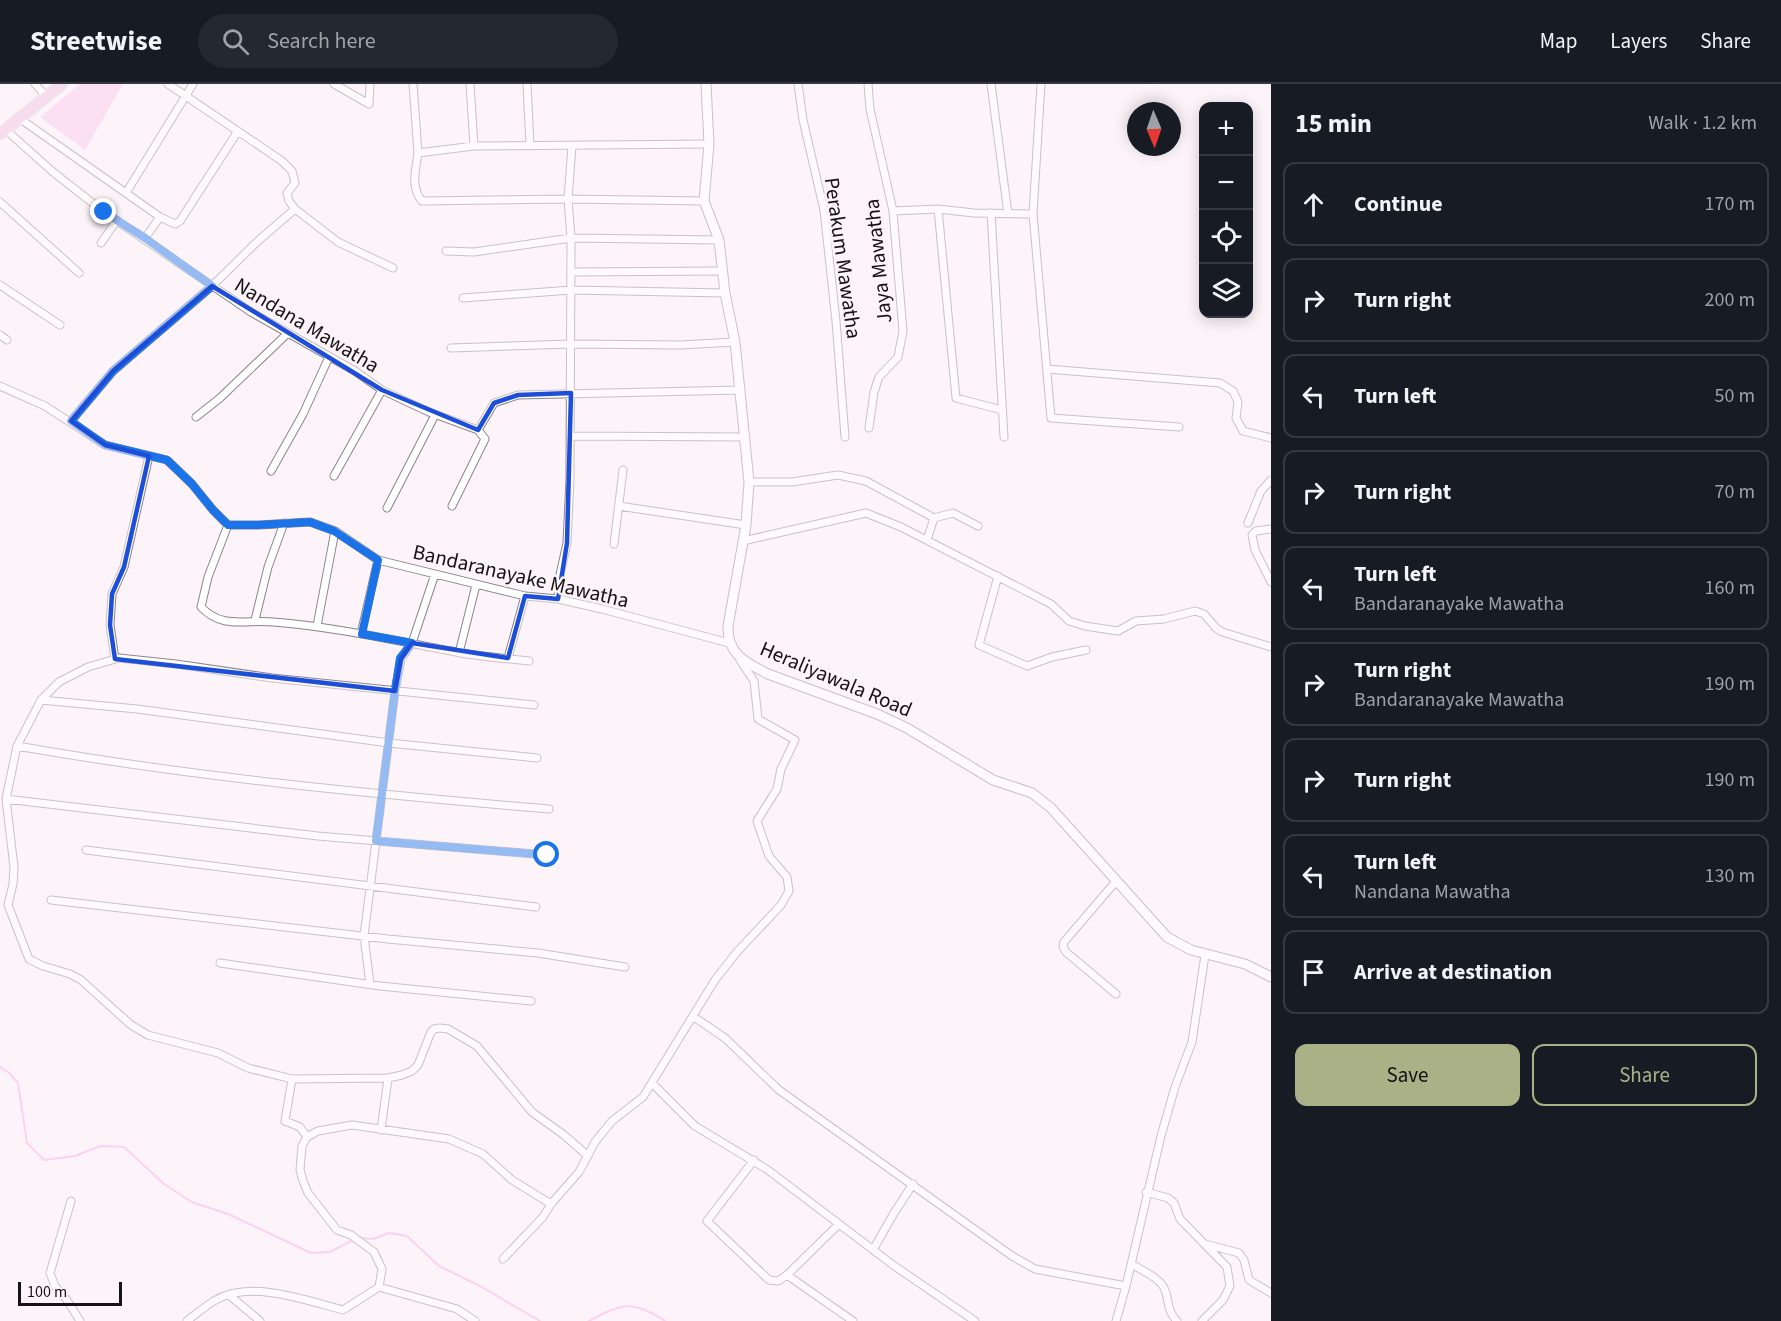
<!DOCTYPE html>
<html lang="en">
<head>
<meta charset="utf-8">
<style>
	body { margin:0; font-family:"Source Sans 3",sans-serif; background:#242831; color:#f1f3f6 }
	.controls { position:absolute; right:18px; top:18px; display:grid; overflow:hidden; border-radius:12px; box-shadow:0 3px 15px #0003 }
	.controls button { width:54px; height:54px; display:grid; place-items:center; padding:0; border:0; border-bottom:2px solid #363941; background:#171b24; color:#f1f3f6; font:30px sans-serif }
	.compass { position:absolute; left:1127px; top:18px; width:54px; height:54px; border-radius:50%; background:#171b24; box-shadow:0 3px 15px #0003; rotate:178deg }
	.scale { position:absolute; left:18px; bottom:15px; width:104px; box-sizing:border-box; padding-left:6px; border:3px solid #161315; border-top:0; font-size:16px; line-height:21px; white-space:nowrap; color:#161315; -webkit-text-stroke:4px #fdf4fa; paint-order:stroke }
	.stop { position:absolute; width:18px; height:18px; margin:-14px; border:4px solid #1a73e8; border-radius:50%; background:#fff }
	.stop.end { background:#1a73e8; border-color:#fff; box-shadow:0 2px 6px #0008 }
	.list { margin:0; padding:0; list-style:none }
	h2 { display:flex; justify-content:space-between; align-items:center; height:78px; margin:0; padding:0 24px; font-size:26px }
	h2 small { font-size:20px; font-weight:400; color:#9ea1a6 }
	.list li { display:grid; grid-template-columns:39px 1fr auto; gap:18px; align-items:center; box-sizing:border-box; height:84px; margin:0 12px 12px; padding:0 12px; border:2px solid #363941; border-radius:12px }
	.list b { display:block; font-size:22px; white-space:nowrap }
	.list p { margin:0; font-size:20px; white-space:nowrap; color:#9ea1a6 }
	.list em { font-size:20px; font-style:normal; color:#9ea1a6 }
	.actions { display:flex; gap:12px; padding:18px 24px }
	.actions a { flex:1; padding:14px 0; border:2px solid #abb187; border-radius:12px; text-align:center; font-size:21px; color:#abb187 }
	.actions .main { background:#abb187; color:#111 }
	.icon { flex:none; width:33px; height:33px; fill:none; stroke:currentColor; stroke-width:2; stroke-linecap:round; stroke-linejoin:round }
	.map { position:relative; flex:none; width:1271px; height:1237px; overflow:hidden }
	header { display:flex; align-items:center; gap:36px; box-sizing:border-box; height:84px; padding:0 30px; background:#171b24; border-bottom:2px solid #363941 }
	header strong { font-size:28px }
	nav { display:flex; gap:33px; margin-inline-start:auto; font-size:21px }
	.search { width:420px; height:54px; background:#242831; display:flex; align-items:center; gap:15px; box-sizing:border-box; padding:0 21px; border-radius:33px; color:#9ea1a6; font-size:22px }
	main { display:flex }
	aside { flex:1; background:#171b24 }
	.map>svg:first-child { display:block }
</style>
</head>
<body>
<header>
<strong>Streetwise</strong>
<div class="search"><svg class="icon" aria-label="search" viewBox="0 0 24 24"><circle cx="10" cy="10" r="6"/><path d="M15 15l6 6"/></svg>Search here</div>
<nav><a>Map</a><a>Layers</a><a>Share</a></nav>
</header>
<main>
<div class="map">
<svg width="1271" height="1237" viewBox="0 0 1271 1237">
	<rect width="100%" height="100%" fill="#fdf4fa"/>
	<path fill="#f9c6e9" d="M 80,0 L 123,0 L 85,66 L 40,33 Z"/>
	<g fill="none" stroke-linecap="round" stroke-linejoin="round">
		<path stroke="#fda7e4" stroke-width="2" d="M 0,983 L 8,988 L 18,999 L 27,1059 L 44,1076 L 75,1072 L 100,1062 L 124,1063 L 164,1100 L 192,1118 L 228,1130 L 311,1169 L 330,1168 L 353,1156
			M 358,1154 L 373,1155 L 389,1149 L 407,1152 L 439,1182 L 480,1202 L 540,1237
			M 589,1237 C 622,1219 633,1216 665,1237"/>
		<defs>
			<path id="street" d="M 35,0 L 47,13
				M 334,0 L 369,20 L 370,0
				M 413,0 L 418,69 L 474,62 L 709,60
				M 470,0 L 474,62
				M 527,0 L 530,62
				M 798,0 L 803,36 L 824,126 L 836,237 L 845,353
				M 868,0 L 870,25 L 893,127 L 903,247 L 898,273 L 879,293 L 874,308 L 869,344
				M 991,0 L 1008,130
				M 1041,0 L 1033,130 L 1051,334 L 1179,343
				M 19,34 L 160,133 L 175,140 L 180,137 L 238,47
				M 6,46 L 53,88 L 104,128 L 251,228 L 355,287 L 382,306 L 429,328 L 478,346 L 485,355 L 452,422
				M 418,69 C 416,85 410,103 422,117 L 568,115 L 704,117
				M 126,109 L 193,0
				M 0,118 L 79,189
				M 295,125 L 338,158 L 393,184
				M 938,125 L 974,129 L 1033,130
				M 893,127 L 938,125 L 956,314 L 1002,326
				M 991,129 L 1004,353
				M 145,154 L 160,133
				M 101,159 L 117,136
				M 446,167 L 474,168 L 571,154 L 719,156
				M 571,188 L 722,187
				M 0,201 L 60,241
				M 463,214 L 571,206 L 725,209
				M 0,251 L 7,256
				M 451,264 L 571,260 L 680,261 L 735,258
				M 1047,285 L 1220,299 L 1233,307 L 1238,318 L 1236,334 L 1243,347 L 1271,354
				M 0,302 L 45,322 L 105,361 L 167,376 L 192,400 L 213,426 L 228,441 L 259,441 L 310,438 L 335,447 L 378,476 L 525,512 L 558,515 L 602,525 L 729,559
				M 196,333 L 220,314 L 288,249
				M 71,337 L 113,287 L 212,202 L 259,156 L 295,125 L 289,117 L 287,109 L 295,99 L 292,87 L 282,77 L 168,0
				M 478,346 L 494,319 L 518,311 L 741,306
				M 570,352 L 746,353
				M 271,387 L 303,330 L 329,273
				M 334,392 L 382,306
				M 749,398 L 792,398 L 838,391 L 866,397 L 934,434 L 953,429 L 978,442
				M 619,422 L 746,441
				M 387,424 L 435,331
				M 1248,439 L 1261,407 L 1271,396
				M 228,441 L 208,493 L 201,523 C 223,546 246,535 274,538 C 336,543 396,557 456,568 C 480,573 505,574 529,577
				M 1271,445 L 1256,447 L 1252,451 L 1255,466 L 1271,498
				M 927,456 L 934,434
				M 743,457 L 866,429 L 901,443 L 1051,520 L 1069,537 L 1085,542 L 1118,547 L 1136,537 L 1164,535 L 1195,527 L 1204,530 L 1216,544 L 1222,548 L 1271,563
				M 614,460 L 623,386
				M 998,492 L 979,561 L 1027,582 L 1052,573 L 1086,566
				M 558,515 L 559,495 L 567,459 L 570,396 L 571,154 L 568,115 L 572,62
				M 255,536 L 268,483 L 284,439
				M 317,542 L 335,447
				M 361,550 L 378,476
				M 459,569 L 476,501
				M 508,574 L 525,512
				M 115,575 L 110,541 L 112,510 L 124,483 L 149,372
				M 41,616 L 137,625 L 389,659 L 537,674
				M 534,621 L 272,594 L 176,580 L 119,574 L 88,583 L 59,598 L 41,616 L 17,662 L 6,715 L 14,783 L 13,800 L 8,821 L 29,875 L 43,882 L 70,890 L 81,896 L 131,941 L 148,951 L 218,969 L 248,984 L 292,995 L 388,994 L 402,991 L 412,987 L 418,981 L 431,948 L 434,945 L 440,944 L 448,945 L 477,962 L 532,1028 L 564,1051 L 588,1072
				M 17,662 C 193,693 371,710 549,725
				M 6,715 L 318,752 L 547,771
				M 86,766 L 536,823
				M 51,816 L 388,855 L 538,869 L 625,883
				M 220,879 L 380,902 L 531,917
				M 370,900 L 364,852 L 395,607 L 401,575 L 412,559 L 435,490
				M 1116,910 L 1066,868 L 1063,863 L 1064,858 L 1117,796
				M 694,933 L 725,954 L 779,1006 L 1012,1172 L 1035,1185 L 1126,1202 L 1161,1052 L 1175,1003 L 1192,958 L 1205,871
				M 292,995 L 285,1037 L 300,1043 L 307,1053
				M 652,999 L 695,1042 L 768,1086 L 893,1181 L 975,1237
				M 381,1046 L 388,994
				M 754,1076 L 707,1137 L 769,1196 L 778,1197 L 787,1191 L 853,1237
				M 1146,1108 L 1168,1114 L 1174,1119 L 1180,1135 L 1227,1183 L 1230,1202 L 1223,1216 L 1202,1237
				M 71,1117 L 50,1189 L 55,1202 L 67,1216 L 80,1237
				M 1205,1160 L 1239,1169 L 1244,1176 L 1249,1196 L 1271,1209
				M 873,1166 L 894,1129 L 913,1100
				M 503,1175 L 543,1133 L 551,1120 L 579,1088 L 595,1058 L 612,1037 L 643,1013 L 715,896 L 737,868 L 781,821 L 789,807 L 787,793 L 769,772 L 757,737 L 777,705 L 781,685 L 795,656 L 758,635 L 754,597 L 740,576
				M 1135,1182 C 1145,1188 1161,1195 1165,1206 C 1170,1219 1166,1225 1177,1237
				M 787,1191 L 839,1140
				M 379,1203 L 382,1185 L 374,1168 L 351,1151 L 337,1146 L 308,1109 L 303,1097 L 300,1086 L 302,1062 L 307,1053 L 318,1047 L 352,1041 L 449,1055 L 483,1070 L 512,1096 L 551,1120
				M 379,1203 L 457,1225 L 475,1237
				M 229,1211 L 260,1237
				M 187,1237 C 196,1230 204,1223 214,1217 C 250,1195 305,1216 343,1226 L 379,1203
				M 1116,1237 L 1126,1202"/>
			<path id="secondary" d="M 706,0 L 709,60 L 704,117 L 719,156 L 725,209 L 735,258 L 749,398 L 746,441 L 728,542 C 727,570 745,578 768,590 L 877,630 L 907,644 L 993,696 L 1032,709 L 1051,724 L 1167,853 L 1191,866 L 1245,880 L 1271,893"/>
			<path id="primary" d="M 0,50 L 62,0"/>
		</defs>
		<use href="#street" stroke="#8c848a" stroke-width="9"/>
		<use href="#secondary" stroke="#8c848a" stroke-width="11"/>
		<use href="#primary" stroke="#d5d5d5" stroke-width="13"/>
		<use href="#street" stroke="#fff" stroke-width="7"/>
		<use href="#secondary" stroke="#fff" stroke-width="9"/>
		<use href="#primary" stroke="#efbee1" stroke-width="10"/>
	</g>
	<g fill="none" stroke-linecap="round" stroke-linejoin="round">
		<path stroke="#1a73e8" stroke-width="8" d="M 104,128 L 145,154 L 212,202 L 113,287 L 71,337 L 105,361 L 167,376 L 192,400 L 213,426 L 228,441 L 259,441 L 310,438 L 334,447 L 378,476 L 362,550 L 412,559 L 400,574 L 395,607 L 376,757 L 547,771"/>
	</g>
	<path d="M0 0H1271V1237H0ZM 212,202 L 382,306 L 478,346 L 494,319 L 518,311 L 571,309 L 567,459 L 558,515 L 525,512 L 508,574 L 412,559 L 401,575 L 395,607 L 115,575 L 110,541 L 112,510 L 124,483 L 149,372 L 105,361 L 71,337 L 113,287 Z" fill="#fdf4fa" fill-opacity=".55" fill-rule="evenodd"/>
	<path fill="none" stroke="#1d4ed8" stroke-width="4.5" stroke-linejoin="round" d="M 212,202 L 382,306 L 478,346 L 494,319 L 518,311 L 571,309 L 567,459 L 558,515 L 525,512 L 508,574 L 412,559 L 401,575 L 395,607 L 115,575 L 110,541 L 112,510 L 124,483 L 149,372 L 105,361 L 71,337 L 113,287 Z"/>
	<g text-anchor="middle" stroke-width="5" stroke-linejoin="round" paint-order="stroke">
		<g font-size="21" fill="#161315" stroke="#fdf4fa">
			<text transform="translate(843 174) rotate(82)" y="7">Perakum Mawatha</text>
			<text transform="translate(878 177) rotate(-96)" y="7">Jaya Mawatha</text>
			<text transform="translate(307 241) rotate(31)" y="7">Nandana Mawatha</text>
			<text transform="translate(521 492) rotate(13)" y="7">Bandaranayake Mawatha</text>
			<text transform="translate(836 595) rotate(23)" y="7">Heraliyawala Road</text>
		</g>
	</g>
</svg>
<div class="controls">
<button>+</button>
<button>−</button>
<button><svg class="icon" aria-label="locate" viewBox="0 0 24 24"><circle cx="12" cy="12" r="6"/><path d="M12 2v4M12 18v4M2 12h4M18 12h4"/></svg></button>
<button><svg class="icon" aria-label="layers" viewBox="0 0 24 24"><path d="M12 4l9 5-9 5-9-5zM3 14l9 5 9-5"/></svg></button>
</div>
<svg class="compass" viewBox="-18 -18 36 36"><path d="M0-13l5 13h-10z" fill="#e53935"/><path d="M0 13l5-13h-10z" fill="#9ea1a6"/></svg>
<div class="scale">100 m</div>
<div class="stop" style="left:547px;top:771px"></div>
<div class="stop end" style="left:104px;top:128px"></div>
</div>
<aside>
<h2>15 min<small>Walk · 1.2 km</small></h2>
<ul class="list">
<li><svg class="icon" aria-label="ahead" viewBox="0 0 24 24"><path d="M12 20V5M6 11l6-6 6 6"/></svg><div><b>Continue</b></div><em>170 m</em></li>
<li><svg class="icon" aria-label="right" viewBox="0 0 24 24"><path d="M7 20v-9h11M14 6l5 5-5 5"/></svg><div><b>Turn right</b></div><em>200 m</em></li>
<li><svg class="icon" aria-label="left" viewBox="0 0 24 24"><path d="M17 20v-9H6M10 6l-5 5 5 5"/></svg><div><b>Turn left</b></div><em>50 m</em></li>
<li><svg class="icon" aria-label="right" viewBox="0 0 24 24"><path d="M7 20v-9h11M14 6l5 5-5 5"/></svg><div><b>Turn right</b></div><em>70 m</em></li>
<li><svg class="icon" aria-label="left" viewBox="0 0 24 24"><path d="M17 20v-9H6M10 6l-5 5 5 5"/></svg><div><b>Turn left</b><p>Bandaranayake Mawatha</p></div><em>160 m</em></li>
<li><svg class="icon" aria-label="right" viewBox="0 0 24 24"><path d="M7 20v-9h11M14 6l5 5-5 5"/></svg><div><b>Turn right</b><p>Bandaranayake Mawatha</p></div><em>190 m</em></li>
<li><svg class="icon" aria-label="right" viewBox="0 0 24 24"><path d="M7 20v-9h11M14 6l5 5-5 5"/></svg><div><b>Turn right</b></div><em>190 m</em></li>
<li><svg class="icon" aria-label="left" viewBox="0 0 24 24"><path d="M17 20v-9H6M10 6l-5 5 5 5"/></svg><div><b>Turn left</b><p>Nandana Mawatha</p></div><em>130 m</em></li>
<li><svg class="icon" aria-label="arrive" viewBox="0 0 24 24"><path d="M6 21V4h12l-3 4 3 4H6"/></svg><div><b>Arrive at destination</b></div></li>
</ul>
<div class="actions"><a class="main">Save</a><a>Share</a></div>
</aside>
</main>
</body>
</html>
